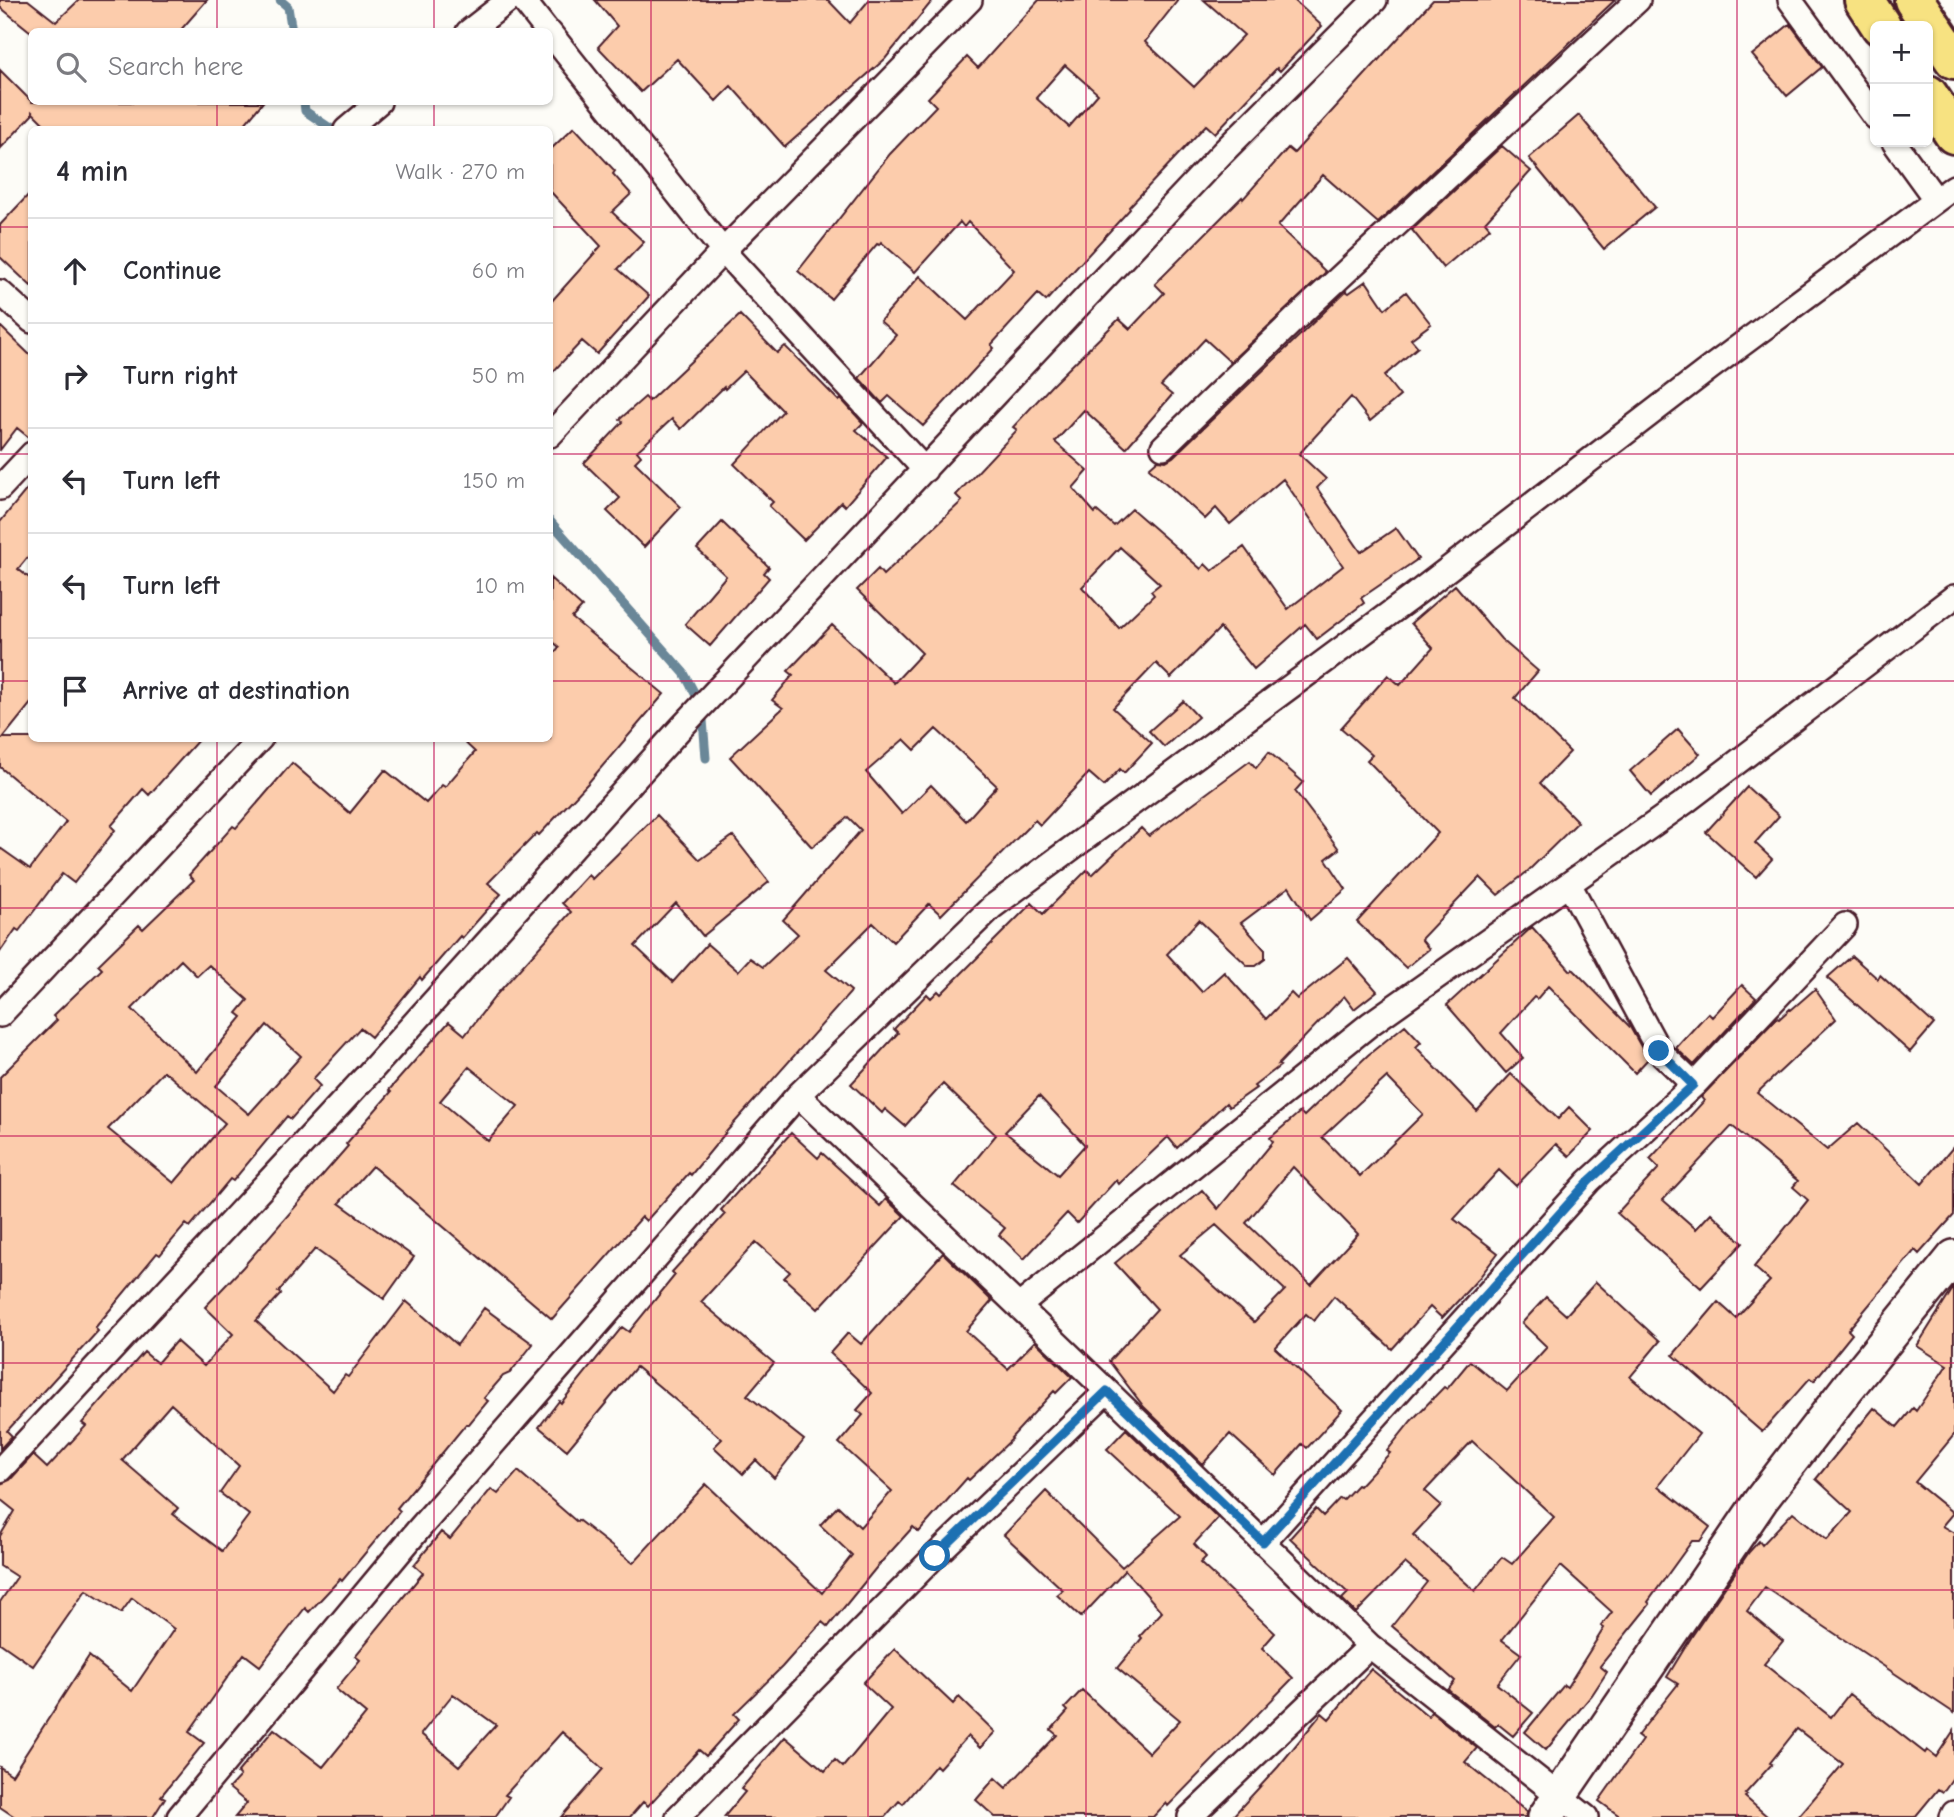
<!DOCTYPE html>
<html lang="en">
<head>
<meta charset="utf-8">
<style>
	body { margin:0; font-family:"Comic Neue",sans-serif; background:#f2f2f3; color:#2b2b33 }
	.controls { position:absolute; right:21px; top:21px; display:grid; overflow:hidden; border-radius:10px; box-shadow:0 2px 5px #0004 }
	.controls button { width:63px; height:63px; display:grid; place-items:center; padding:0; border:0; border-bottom:2px solid #e1e1e2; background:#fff; color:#2b2b33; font:35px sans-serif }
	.stop { position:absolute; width:21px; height:21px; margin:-16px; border:5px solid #1f6fb2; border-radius:50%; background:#fff }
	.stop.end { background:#1f6fb2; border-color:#fff; box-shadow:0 2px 7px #0008 }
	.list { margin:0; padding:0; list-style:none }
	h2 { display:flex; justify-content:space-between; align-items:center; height:91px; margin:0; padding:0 28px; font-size:30px }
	h2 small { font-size:23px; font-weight:400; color:#7c7c81 }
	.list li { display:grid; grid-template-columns:46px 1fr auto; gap:21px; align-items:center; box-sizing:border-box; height:105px; padding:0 28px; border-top:2px solid #e1e1e2 }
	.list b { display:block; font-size:26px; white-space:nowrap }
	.list em { font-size:23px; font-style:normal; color:#7c7c81 }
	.icon { flex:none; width:38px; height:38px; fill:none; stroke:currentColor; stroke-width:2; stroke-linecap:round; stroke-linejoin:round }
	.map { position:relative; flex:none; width:1954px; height:1817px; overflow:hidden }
	.search { position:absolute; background:#fff; box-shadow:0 2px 5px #0004; left:28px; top:28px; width:525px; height:77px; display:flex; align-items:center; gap:18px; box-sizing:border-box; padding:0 24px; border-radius:10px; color:#7c7c81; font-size:26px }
	.panel { position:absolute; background:#fff; box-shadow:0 2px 5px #0004; left:28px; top:126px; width:525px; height:616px; border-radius:10px }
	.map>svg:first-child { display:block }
</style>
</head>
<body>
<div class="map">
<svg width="1954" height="1817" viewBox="0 0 1954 1817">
	<rect width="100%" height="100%" fill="#fdfcf7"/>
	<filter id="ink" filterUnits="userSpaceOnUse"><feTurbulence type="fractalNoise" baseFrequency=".0143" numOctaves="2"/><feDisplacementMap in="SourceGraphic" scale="14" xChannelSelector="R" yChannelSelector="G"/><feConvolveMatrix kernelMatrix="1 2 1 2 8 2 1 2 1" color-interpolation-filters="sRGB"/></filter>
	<g filter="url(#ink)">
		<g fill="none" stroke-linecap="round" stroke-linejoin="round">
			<path stroke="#6b8798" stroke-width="9" d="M 280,0 L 288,7 L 292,32
				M 304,102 L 305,111 L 333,130
				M 550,521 L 684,673 L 702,707 L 706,758"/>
		</g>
		<path fill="#fcccac" stroke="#4a1f2b" stroke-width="2" fill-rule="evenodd" d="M 0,0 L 28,0 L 56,22 L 79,0 L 207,0 L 179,32 L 31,32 L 0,7 Z
			M 595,0 L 828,0 L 850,23 L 869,0 L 933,0 L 885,59 L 785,147 L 731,86 L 716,101 L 677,59 L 641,92 L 598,47 L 617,26 Z
			M 1039,0 L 1178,0 L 1145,42 L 1194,87 L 1244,35 L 1204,0 L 1294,0 L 1322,26 L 1280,71 L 1277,68 L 1215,133 L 1206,125 L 1129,207 L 1130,209 L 1046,301 L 1038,294 L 991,345 L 994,348 L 923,426 L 889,396 L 882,403 L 859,378 L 896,335 L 880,321 L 920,276 L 967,320 L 1014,270 L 968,222 L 964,227 L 960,222 L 915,272 L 881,242 L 879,245 L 877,244 L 831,299 L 798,271 L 890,154 L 936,106 L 928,98 L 967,57 L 978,68 ZM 1065,65 L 1098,94 L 1069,127 L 1036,98 Z
			M 1433,0 L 1615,0 L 1378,223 L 1323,175 L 1278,226 L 1326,272 L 1230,362 L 1205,339 L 1161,386 L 1172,395 L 1126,448 L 1084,410 L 1055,442 L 1088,471 L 1073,488 L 1095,513 L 1097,511 L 1114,526 L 1132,509 L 1201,569 L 1205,564 L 1212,571 L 1244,547 L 1288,609 L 1343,566 L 1283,479 L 1230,524 L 1216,508 L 1205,519 L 1149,468 L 1158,460 L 1166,461 L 1173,457 L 1346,291 L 1349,293 L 1366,281 L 1385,309 L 1406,292 L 1431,324 L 1411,339 L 1418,347 L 1384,376 L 1400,396 L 1370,421 L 1351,397 L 1299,454 L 1326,479 L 1317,488 L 1361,552 L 1396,528 L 1418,559 L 1361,598 L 1364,603 L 1317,639 L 1305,624 L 1254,669 L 1220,628 L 1171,678 L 1156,663 L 1113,708 L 1152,743 L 1124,773 L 1120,769 L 1104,786 L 1089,773 L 1040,825 L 1035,820 L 941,915 L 929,904 L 893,942 L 873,923 L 826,970 L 851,991 L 850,993 L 727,1131 L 691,1175 L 689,1173 L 646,1221 L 642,1217 L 552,1319 L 372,1166 L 339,1203 L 414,1257 L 384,1299 L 315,1249 L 278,1292 L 281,1294 L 256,1321 L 333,1391 L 345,1375 L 348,1377 L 406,1301 L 457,1345 L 484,1308 L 533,1344 L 510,1373 L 503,1376 L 484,1398 L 488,1401 L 469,1424 L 466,1424 L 397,1508 L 400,1511 L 342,1581 L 340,1579 L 309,1612 L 305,1608 L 260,1666 L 244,1654 L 189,1732 L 204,1743 L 161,1796 L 165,1798 L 153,1817 L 15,1817 L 0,1807 L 0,1767 L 12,1775 L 89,1656 L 132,1691 L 174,1629 L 132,1598 L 121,1613 L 86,1590 L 33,1666 L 0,1643 L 0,1602 L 17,1577 L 0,1566 L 0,1536 L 15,1511 L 0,1499 L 0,1484 L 10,1480 L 33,1455 L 47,1468 L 86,1426 L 82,1423 L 144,1352 L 157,1363 L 176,1341 L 204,1366 L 233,1334 L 205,1307 L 243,1267 L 348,1146 L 346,1144 L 391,1092 L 389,1090 L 449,1022 L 465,1035 L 497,994 L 571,912 L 562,903 L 588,875 L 592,879 L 657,815 L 700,860 L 733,836 L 769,882 L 703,936 L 676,903 L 635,946 L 673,982 L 707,944 L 738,971 L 750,958 L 763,967 L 798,934 L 783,920 L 861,830 L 848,817 L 812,847 L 730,757 L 783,708 L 772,700 L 793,675 L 788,671 L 832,625 L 894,683 L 922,653 L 857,590 L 878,569 L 883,575 L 962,501 L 956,495 L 1017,430 L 1013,427 L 1052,385 L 1119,319 L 1130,329 L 1164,293 L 1155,284 L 1242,197 L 1243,199 L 1288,148 L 1294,153 ZM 1120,547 L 1160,584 L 1151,591 L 1154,595 L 1119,628 L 1082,587 ZM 936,729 L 997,786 L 966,821 L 931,785 L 902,814 L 866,772 L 904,739 L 915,750 ZM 469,1067 L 518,1106 L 488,1141 L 440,1101 ZM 171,1404 L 239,1466 L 220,1493 L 249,1515 L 222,1551 L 173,1514 L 178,1508 L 122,1460 Z
			M 1790,24 L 1822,67 L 1787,96 L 1752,55 Z
			M 0,70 L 32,102 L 263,102 L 240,130 L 50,130 L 32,112 L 32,115 L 0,149 Z
			M 1579,115 L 1655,207 L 1604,249 L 1529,158 Z
			M 574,127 L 615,171 L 613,174 L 631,194 L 612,212 L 644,242 L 618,269 L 649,296 L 597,354 L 582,341 L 550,375 L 550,303 L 601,246 L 550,191 L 550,150 Z
			M 1502,146 L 1531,171 L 1485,222 L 1490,228 L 1443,268 L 1412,230 Z
			M 32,191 L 32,287 L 0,257 L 0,225 Z
			M 740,315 L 777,353 L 785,346 L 839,401 L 841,399 L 863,423 L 856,430 L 887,457 L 845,506 L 841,502 L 804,540 L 769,506 L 773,502 L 734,464 L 783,411 L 744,371 L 725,389 L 724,387 L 681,429 L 672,419 L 637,451 L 641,456 L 635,462 L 681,507 L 644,547 L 607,511 L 620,498 L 584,463 L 623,422 L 620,419 L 645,397 L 649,401 Z
			M 0,326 L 32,357 L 32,440 L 17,428 L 0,450 Z
			M 32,483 L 32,552 L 18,569 L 32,580 L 32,702 L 3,738 L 200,738 L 149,795 L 143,789 L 111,826 L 115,830 L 74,883 L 62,874 L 19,931 L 16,929 L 0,952 L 0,848 L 30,869 L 66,822 L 0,767 L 0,522 Z
			M 722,522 L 769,567 L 764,573 L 769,578 L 710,646 L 685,624 L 726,576 L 697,549 Z
			M 550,578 L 582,607 L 572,618 L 664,694 L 588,783 L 539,835 L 537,833 L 488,883 L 501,894 L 462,938 L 460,936 L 422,980 L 420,977 L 371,1037 L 360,1028 L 313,1079 L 320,1086 L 291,1119 L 287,1116 L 233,1181 L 230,1179 L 190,1227 L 186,1224 L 160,1255 L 157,1253 L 95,1328 L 98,1331 L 7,1431 L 12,1436 L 0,1449 L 0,1077 L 57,1020 L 53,1016 L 102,969 L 98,965 L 139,925 L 143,929 L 194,880 L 189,875 L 233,826 L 236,828 L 292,763 L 350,813 L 385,770 L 426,803 L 442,785 L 445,787 L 475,752 L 460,738 L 550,738 L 550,658 L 559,647 L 552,641 L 550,644 ZM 181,960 L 197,976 L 209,965 L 248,1000 L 237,1013 L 242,1017 L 197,1072 L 132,1009 ZM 267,1025 L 301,1056 L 249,1114 L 216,1086 ZM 164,1071 L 225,1123 L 174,1183 L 108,1129 Z
			M 1455,585 L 1501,639 L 1538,671 L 1515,698 L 1570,752 L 1540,783 L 1578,822 L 1528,871 L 1498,895 L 1480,877 L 1421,939 L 1429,949 L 1406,968 L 1357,922 L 1438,833 L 1367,760 L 1372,755 L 1341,728 L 1388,675 L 1400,685 L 1433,648 L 1411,623 Z
			M 1183,701 L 1198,717 L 1164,747 L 1149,731 Z
			M 1678,729 L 1700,754 L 1651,796 L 1630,771 Z
			M 1269,752 L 1303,782 L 1295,791 L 1339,849 L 1326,859 L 1346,889 L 1310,920 L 1289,887 L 1241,923 L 1265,950 L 1265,959 L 1256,966 L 1248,966 L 1199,920 L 1167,954 L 1202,992 L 1224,972 L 1266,1019 L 1291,993 L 1297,999 L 1348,958 L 1377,991 L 1354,1009 L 1344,996 L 1278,1065 L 1280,1066 L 1254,1086 L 1256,1088 L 1229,1107 L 1226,1103 L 1177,1148 L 1168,1137 L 1119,1184 L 1116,1180 L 1077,1223 L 1067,1213 L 1024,1259 L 999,1235 L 1005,1228 L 954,1186 L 996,1135 L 943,1084 L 905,1126 L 885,1109 L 882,1113 L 851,1084 L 898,1033 L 894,1029 L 927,994 L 931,998 L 938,991 L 941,994 L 1032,903 L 1043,914 L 1087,870 L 1092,875 L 1141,828 L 1149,836 L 1250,761 L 1256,768 ZM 1039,1096 L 1085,1145 L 1058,1175 L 1005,1132 Z
			M 1747,787 L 1779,816 L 1755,843 L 1772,859 L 1756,877 L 1706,832 Z
			M 1532,927 L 1571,971 L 1573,969 L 1630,1027 L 1648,1059 L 1635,1073 L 1548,986 L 1537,999 L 1534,997 L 1501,1033 L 1523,1058 L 1506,1073 L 1447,1005 Z
			M 1852,956 L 1878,979 L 1880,975 L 1934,1024 L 1910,1052 L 1827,978 Z
			M 1742,985 L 1756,998 L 1694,1065 L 1676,1048 L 1708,1013 L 1712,1017 Z
			M 1815,989 L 1836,1019 L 1757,1093 L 1827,1150 L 1858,1123 L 1922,1184 L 1954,1146 L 1954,1215 L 1919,1254 L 1915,1250 L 1848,1330 L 1852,1334 L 1814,1381 L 1810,1378 L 1762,1432 L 1673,1355 L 1718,1302 L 1736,1318 L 1770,1281 L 1754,1267 L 1808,1200 L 1793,1187 L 1798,1181 L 1732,1126 L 1663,1200 L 1696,1229 L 1711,1213 L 1743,1243 L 1701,1288 L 1617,1213 L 1659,1168 L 1650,1159 L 1704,1101 L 1701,1097 L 1777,1018 L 1779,1019 L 1790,1009 L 1791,1010 Z
			M 1405,1025 L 1421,1042 L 1416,1047 L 1477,1111 L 1511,1074 L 1558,1119 L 1569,1107 L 1593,1131 L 1569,1156 L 1556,1144 L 1516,1186 L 1499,1170 L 1454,1219 L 1498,1253 L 1479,1278 L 1442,1318 L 1430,1307 L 1392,1349 L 1334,1296 L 1314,1321 L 1306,1314 L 1275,1348 L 1342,1410 L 1307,1448 L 1302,1444 L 1275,1475 L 1230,1434 L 1203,1464 L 1144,1407 L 1109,1361 L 1157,1309 L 1115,1263 L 1202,1190 L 1218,1209 L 1273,1142 L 1270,1138 L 1300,1112 L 1304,1116 L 1368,1055 ZM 1387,1077 L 1423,1114 L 1360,1176 L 1322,1137 ZM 1293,1167 L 1358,1234 L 1311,1285 L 1246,1223 ZM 1216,1225 L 1285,1290 L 1254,1322 L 1180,1255 Z
			M 791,1133 L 818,1158 L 822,1153 L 880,1206 L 886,1199 L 904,1216 L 818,1309 L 784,1278 L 790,1272 L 756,1242 L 701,1302 L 774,1363 L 747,1395 L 804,1440 L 774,1478 L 756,1460 L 743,1474 L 714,1447 L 722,1439 L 636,1367 L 567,1450 L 539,1427 L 559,1401 L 561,1403 L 622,1327 L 629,1332 L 675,1275 L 672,1272 L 725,1214 L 721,1210 Z
			M 943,1253 L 992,1301 L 966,1331 L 1008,1369 L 1035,1341 L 1072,1377 L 1056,1393 L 1054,1391 L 1011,1438 L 1012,1439 L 969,1480 L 967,1478 L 919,1532 L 913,1527 L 876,1568 L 828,1627 L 822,1622 L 782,1667 L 734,1714 L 739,1719 L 706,1756 L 699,1750 L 648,1806 L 643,1802 L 630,1817 L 561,1817 L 603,1769 L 562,1732 L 505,1795 L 509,1797 L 495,1817 L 235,1817 L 247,1803 L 229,1788 L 240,1776 L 237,1773 L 274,1729 L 323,1767 L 366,1714 L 336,1689 L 360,1660 L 355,1656 L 423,1573 L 414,1565 L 441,1532 L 450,1539 L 491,1489 L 498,1494 L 518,1471 L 577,1522 L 578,1520 L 633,1563 L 706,1484 L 822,1593 L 852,1555 L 820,1525 L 838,1506 L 860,1527 L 892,1491 L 839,1443 L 863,1415 L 857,1410 L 872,1393 L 830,1353 L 848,1333 L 861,1344 ZM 453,1694 L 496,1725 L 459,1766 L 421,1734 Z
			M 1596,1282 L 1660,1341 L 1630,1377 L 1699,1434 L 1658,1486 L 1710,1527 L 1700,1541 L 1692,1541 L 1648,1602 L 1650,1604 L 1600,1666 L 1607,1672 L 1592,1695 L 1546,1750 L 1525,1732 L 1564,1685 L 1567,1687 L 1604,1628 L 1601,1626 L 1612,1612 L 1561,1566 L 1502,1640 L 1521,1654 L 1497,1684 L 1533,1713 L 1513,1736 L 1498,1724 L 1495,1727 L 1448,1690 L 1455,1681 L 1392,1626 L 1427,1582 L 1405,1563 L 1356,1613 L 1342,1599 L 1348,1593 L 1290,1538 L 1316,1509 L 1323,1516 L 1340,1498 L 1343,1500 L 1357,1485 L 1359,1486 L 1390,1453 L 1387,1451 L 1411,1421 L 1444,1387 L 1447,1389 L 1470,1361 L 1507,1391 L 1547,1347 L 1522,1323 L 1546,1297 L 1566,1315 ZM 1472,1441 L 1554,1517 L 1512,1564 L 1502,1557 L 1475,1591 L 1413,1535 L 1441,1505 L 1425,1491 Z
			M 1954,1287 L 1954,1435 L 1915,1482 L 1953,1513 L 1942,1526 L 1954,1533 L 1954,1713 L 1765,1587 L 1747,1611 L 1783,1641 L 1764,1664 L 1831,1717 L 1849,1694 L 1925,1753 L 1927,1750 L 1936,1757 L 1954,1730 L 1954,1776 L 1943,1792 L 1938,1789 L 1915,1817 L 1798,1817 L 1843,1764 L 1797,1729 L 1770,1763 L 1772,1764 L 1745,1794 L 1747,1795 L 1745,1797 L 1768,1817 L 1621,1817 L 1599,1801 L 1642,1740 L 1637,1736 L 1678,1684 L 1667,1677 L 1692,1636 L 1749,1552 L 1759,1541 L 1762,1545 L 1793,1512 L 1827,1540 L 1852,1512 L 1816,1479 L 1874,1408 L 1897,1427 L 1913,1408 L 1916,1411 L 1947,1365 L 1917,1346 Z
			M 1126,1429 L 1218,1518 L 1194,1544 L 1206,1557 L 1200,1563 L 1275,1633 L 1262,1648 L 1293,1678 L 1168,1806 L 1166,1803 L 1153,1817 L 995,1817 L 976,1800 L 995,1778 L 1006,1788 L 1057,1735 L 1051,1730 L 1068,1711 L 1065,1708 L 1082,1690 L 1149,1753 L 1180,1720 L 1117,1668 L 1142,1638 L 1140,1636 L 1162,1612 L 1125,1570 L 1081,1617 L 1057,1595 L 1063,1590 L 1004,1535 L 1046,1491 L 1122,1567 L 1180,1516 L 1107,1449 Z
			M 895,1649 L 953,1704 L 959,1697 L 995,1732 L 980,1748 L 968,1736 L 939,1768 L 936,1765 L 903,1804 L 899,1801 L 885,1817 L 724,1817 L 745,1792 L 741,1789 L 785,1737 L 825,1771 L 835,1760 L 843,1767 L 891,1709 L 863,1683 Z
			M 1371,1669 L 1428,1716 L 1431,1712 L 1477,1748 L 1465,1762 L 1527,1812 L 1526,1817 L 1232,1817 L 1278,1767 L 1322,1713 L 1329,1719 Z"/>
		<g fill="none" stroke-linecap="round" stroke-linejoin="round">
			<defs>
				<path id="minor" d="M 523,0 L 548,32
					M 1790,0 L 1875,117
					M 468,32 L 509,0
					M 550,33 L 723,251 L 925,470
					M 346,130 L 379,102
					M 1894,142 L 1936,200
					M 0,292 L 32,321
					M 550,435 L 723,251 L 970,0
					M 1163,447 L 1294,320 L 1638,0
					M 0,488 L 32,454
					M 0,1015 L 261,738
					M 1694,1085 L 1845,925
					M 798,1095 L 1107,1391 L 1370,1646 L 1586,1817
					M 1019,1306 L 1370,1024 L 1685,802 L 1954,597
					M 0,1470 L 369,1073 L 679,730 L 1222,153 L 1375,0
					M 1263,1542 L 1589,1181 L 1694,1085 L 1659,1051 L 1569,884
					M 179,1817 L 418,1530 L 798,1095 L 992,907 L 1409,599 L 1710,368 L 1954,187
					M 678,1817 L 935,1556 L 1107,1391
					M 1190,1817 L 1370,1646
					M 1952,1817 L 1954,1813"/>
				<path id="secondary" d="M 1545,1817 L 1761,1500 L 1849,1386 L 1954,1257"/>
				<path id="trunk" d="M 1864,0 L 1881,26
					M 1914,0 L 1954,59
					M 1928,95 L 1954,134"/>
			</defs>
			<use href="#minor" stroke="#4a1f2b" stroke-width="28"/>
			<use href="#secondary" stroke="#4a1f2b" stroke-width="38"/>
			<use href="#trunk" stroke="#4a1f2b" stroke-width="44"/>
			<use href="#minor" stroke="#fdfcf7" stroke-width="23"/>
			<use href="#secondary" stroke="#fdfcf7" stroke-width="33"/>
			<use href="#trunk" stroke="#f7e281" stroke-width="38"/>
		</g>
	</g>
	<g fill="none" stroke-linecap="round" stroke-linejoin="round" filter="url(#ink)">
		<path stroke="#1f6fb2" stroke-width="9" d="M 935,1556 L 1107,1391 L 1263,1542 L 1589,1181 L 1693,1085 L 1659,1051"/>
	</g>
	<path fill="none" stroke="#c2185b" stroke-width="2" stroke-opacity="0.55" d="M 217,0 L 217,32M 434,0 L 434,32M 651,0 L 651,1817M 868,0 L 868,1817M 1086,0 L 1086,1817M 1303,0 L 1303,1817M 1520,0 L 1520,1817M 1737,0 L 1737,1817M 217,102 L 217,130M 434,102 L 434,130M 0,227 L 32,227M 550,227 L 1954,227M 0,454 L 32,454M 550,454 L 1954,454M 0,681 L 32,681M 550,681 L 1954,681M 217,738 L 217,1817M 434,738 L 434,1817M 0,908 L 1954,908M 0,1136 L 1954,1136M 0,1363 L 1954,1363M 0,1590 L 1954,1590"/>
</svg>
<div class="controls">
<button>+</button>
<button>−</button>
</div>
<div class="stop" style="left:935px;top:1556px"></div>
<div class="stop end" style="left:1659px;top:1051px"></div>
<div class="search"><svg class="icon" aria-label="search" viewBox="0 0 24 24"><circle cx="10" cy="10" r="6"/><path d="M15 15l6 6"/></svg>Search here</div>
<section class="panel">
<h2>4 min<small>Walk · 270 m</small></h2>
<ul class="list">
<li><svg class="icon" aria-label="ahead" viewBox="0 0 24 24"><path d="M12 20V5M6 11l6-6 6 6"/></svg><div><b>Continue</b></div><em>60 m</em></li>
<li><svg class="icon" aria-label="right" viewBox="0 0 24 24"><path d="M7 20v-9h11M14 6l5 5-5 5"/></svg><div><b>Turn right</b></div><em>50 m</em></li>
<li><svg class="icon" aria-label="left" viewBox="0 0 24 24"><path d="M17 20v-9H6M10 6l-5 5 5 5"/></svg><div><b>Turn left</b></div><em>150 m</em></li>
<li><svg class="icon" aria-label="left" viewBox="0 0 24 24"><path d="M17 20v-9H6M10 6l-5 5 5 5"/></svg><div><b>Turn left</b></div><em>10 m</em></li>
<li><svg class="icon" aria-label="arrive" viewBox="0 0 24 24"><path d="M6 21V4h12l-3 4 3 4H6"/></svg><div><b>Arrive at destination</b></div></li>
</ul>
</section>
</div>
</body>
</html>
